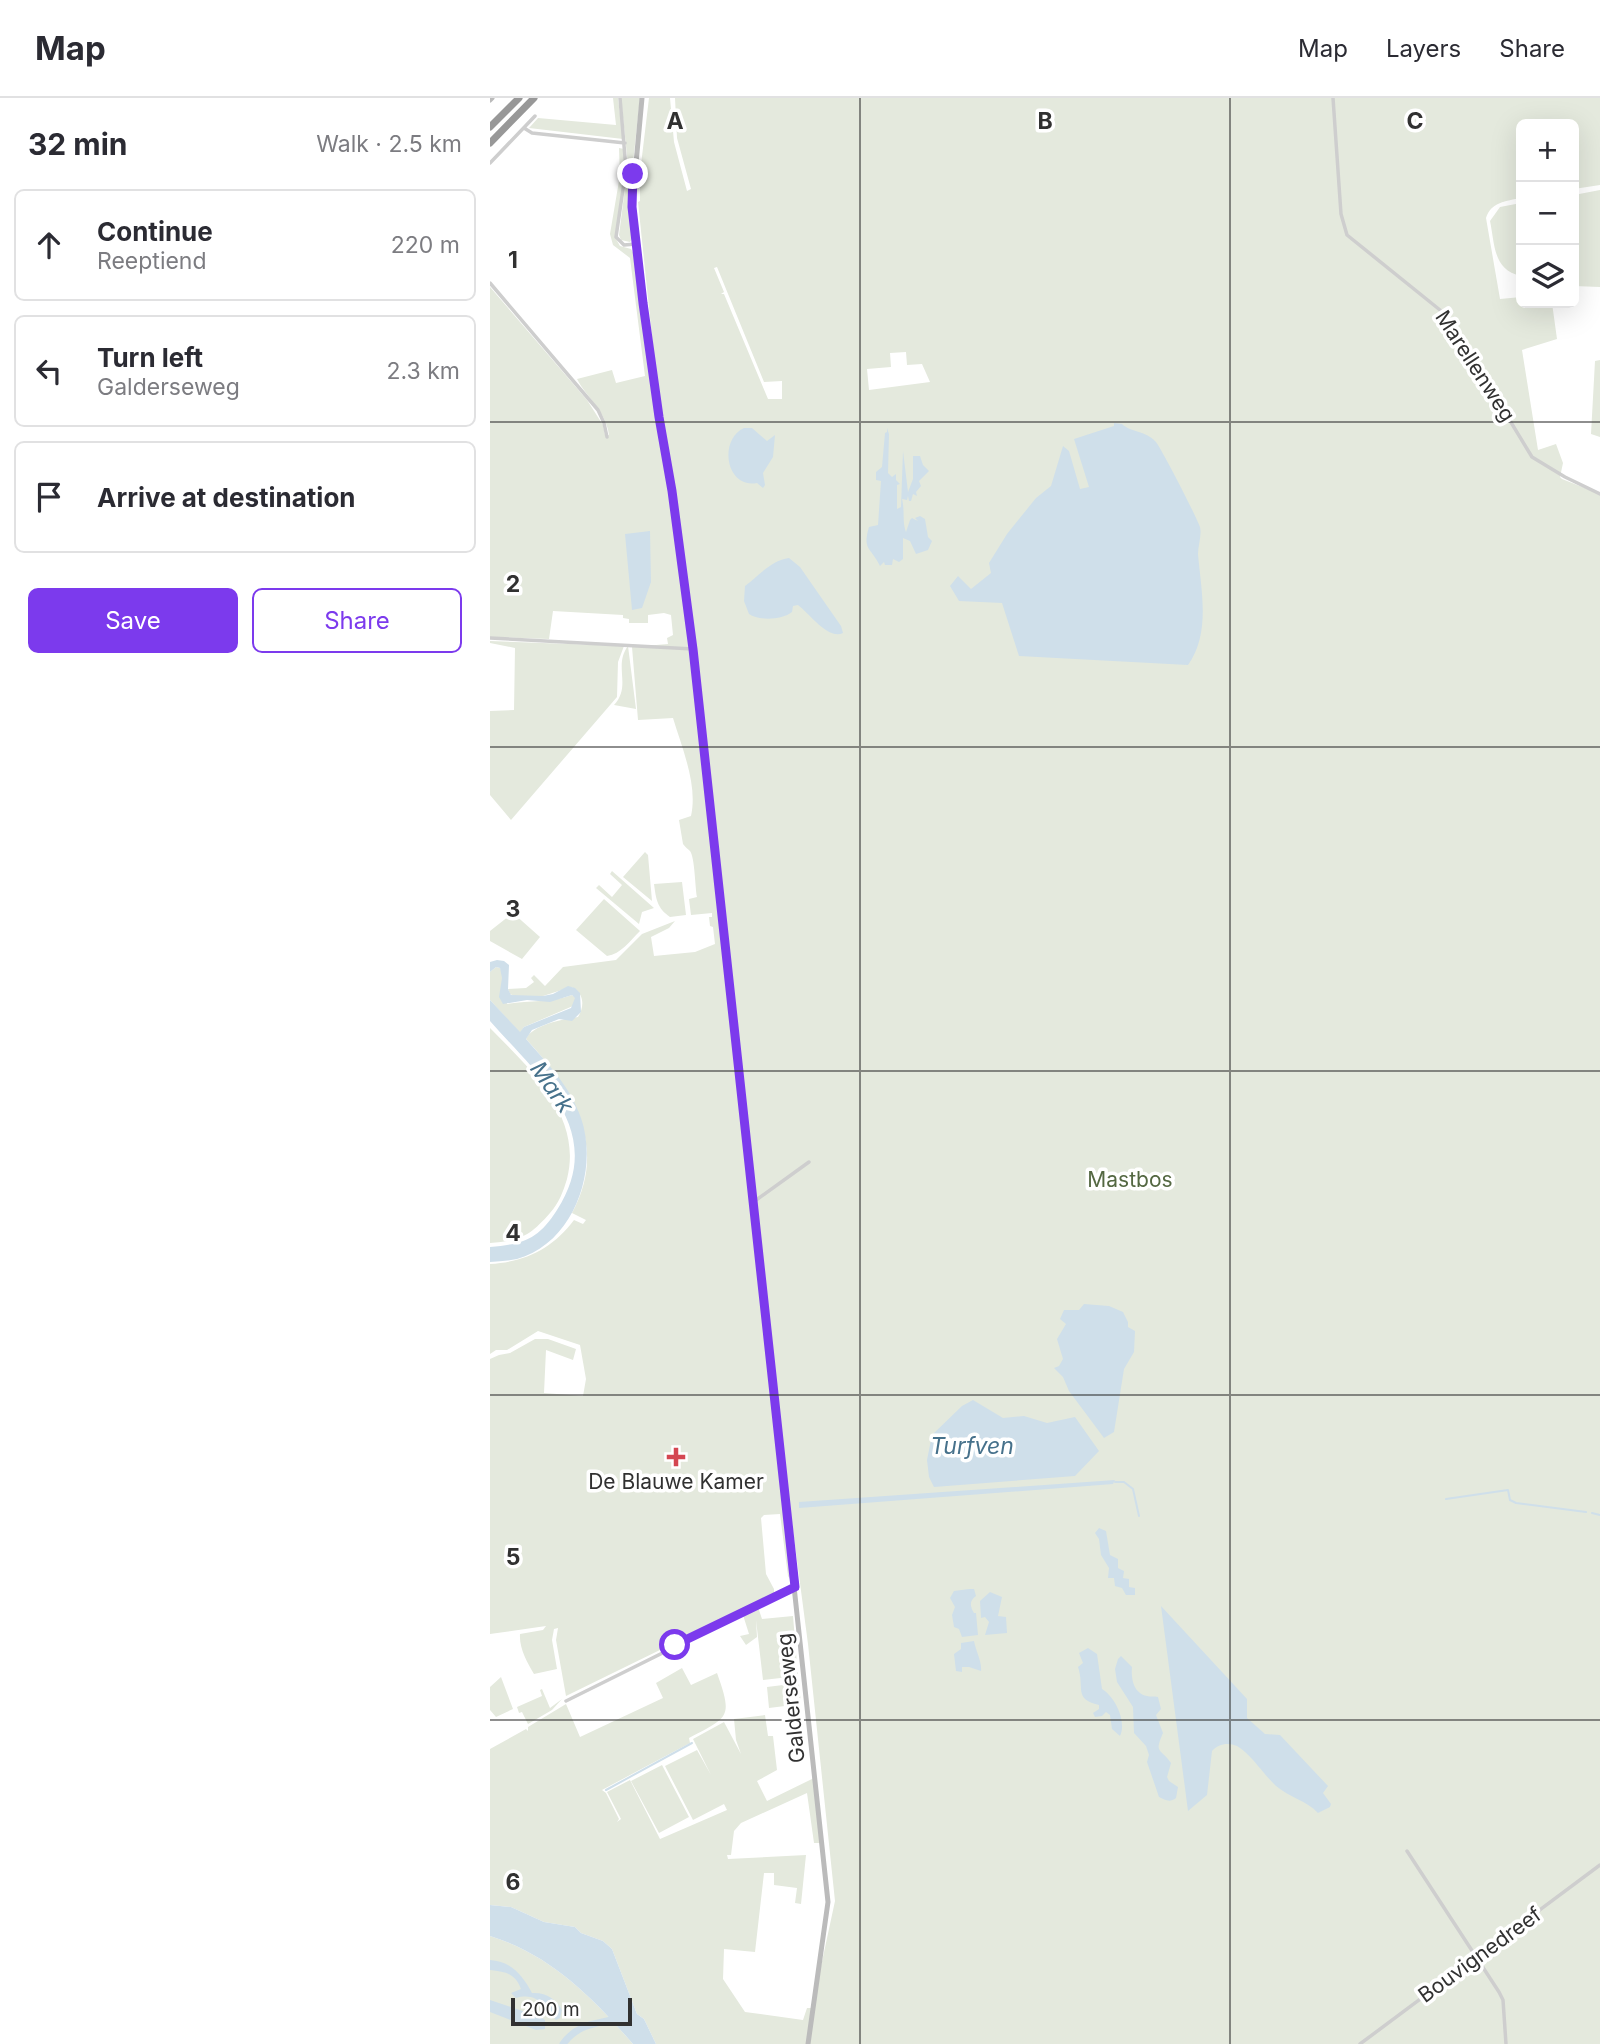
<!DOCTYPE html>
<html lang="en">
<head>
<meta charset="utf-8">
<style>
	body { margin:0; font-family:Inter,sans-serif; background:#f2f2f3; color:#2b2b33 }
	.controls { position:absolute; right:21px; top:21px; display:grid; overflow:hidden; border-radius:10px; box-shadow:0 7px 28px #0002 }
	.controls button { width:63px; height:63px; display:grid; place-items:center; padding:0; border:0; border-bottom:2px solid #e1e1e2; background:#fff; color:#2b2b33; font:35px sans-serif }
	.scale { position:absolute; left:21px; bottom:18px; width:121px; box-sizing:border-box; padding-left:7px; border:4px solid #313131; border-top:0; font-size:19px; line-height:24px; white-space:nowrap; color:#313131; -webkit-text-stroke:5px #fff; paint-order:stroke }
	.stop { position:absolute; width:21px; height:21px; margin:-16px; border:5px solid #7c3aed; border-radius:50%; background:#fff }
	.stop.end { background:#7c3aed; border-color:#fff; box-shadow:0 2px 7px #0008 }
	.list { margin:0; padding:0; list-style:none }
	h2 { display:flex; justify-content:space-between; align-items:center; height:91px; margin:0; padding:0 28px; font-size:30px }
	h2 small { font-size:23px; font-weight:400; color:#7c7c81 }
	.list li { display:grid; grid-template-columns:46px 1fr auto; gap:21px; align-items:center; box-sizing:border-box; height:112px; margin:0 14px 14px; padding:0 14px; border:2px solid #e1e1e2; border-radius:10px }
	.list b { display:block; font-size:26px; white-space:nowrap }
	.list p { margin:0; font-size:23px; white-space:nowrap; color:#7c7c81 }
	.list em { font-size:23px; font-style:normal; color:#7c7c81 }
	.actions { display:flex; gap:14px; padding:21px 28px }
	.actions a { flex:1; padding:16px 0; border:2px solid #7c3aed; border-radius:10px; text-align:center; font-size:24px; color:#7c3aed }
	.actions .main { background:#7c3aed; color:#fff }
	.icon { flex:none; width:38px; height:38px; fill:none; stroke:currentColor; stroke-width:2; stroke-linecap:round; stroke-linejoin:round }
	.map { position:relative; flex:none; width:1110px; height:1946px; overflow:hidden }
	header { display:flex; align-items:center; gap:42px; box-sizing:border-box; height:98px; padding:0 35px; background:#fff; border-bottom:2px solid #e1e1e2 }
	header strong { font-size:33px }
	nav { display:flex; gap:38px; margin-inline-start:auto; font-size:24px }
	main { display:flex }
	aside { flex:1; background:#fff }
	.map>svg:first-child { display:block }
</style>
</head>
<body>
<header>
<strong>Map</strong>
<nav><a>Map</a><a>Layers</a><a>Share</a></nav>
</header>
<main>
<aside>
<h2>32 min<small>Walk · 2.5 km</small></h2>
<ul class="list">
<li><svg class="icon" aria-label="ahead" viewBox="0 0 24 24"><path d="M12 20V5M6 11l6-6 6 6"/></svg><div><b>Continue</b><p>Reeptiend</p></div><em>220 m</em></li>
<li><svg class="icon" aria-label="left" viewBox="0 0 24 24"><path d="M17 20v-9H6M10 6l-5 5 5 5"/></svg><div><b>Turn left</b><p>Galderseweg</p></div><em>2.3 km</em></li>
<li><svg class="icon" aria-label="arrive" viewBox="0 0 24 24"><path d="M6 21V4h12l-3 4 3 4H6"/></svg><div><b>Arrive at destination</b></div></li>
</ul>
<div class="actions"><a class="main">Save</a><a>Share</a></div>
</aside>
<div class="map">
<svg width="1110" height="1946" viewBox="0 0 1110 1946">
	<rect width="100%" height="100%" fill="#fff"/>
	<path fill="#e4e9dd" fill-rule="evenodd" d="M 123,0 L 128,0 L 133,41 L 39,30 L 48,20 L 126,27 Z
		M 131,0 L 150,0 L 140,92 L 143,139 L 140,144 L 131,142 L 129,137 L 138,67 Z
		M 159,0 L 180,0 L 184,44 L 197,93 L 201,91 L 187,40 L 185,0 L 1110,0 L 1110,87 L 1084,91 L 1084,26 L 1031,26 L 1031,100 C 1016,103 1001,104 996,120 L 1010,201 L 1031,199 L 1031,205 L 1062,205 L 1067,241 L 1032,252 L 1048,352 L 1066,346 L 1073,365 L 1070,379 L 1072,381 L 1110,396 L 1110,1946 L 166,1946 L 154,1921 L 147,1916 L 122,1851 L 113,1843 L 91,1835 L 85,1829 L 54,1824 L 21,1809 L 0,1807 L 0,1651 L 36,1631 L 38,1633 L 38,1629 L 76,1606 L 90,1639 L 173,1600 L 166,1585 L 192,1570 L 201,1587 L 227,1575 C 243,1620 239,1619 199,1640 L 200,1645 L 112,1692 L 116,1695 L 129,1721 L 127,1724 L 131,1721 L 117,1694 L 140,1682 L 170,1741 L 237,1712 L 234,1706 L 203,1722 L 175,1668 L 207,1652 L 221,1677 L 203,1641 L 234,1624 L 251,1656 L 246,1642 L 244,1621 L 275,1617 L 278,1638 L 283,1638 L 287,1672 L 267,1683 L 277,1703 L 324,1680 L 331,1745 L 324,1745 L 317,1695 L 251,1725 L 244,1733 L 241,1757 L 237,1757 L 238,1761 L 316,1757 L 311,1806 L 305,1805 L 307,1790 L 284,1787 L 284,1775 L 274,1775 L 265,1854 L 234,1851 L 233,1881 L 255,1914 L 313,1922 L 317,1910 L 322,1910 L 345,1803 L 318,1546 L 300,1409 L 294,1410 L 300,1481 L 298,1478 L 290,1416 L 274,1417 L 271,1420 L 276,1476 L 284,1491 L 284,1496 L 76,1598 L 66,1542 L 68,1530 L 64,1531 L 62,1542 L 67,1571 L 44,1576 C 37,1564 29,1550 30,1536 L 53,1532 L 56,1528 L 0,1536 L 0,1261 L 9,1257 L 20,1255 L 45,1241 L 58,1241 L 86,1251 L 83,1262 L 56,1252 L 54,1295 L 93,1298 L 96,1281 L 90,1247 L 48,1233 L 17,1252 L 6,1252 L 0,1256 L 0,1166 C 36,1164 63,1150 84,1122 L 93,1126 L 96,1122 L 82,1115 C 119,1047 82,991 36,941 C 42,927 73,921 88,919 C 95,908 94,894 81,889 L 53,898 L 24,898 L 20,896 L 18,891 L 36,890 L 44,884 L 41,880 L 44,877 L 55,888 L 73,869 L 126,862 L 152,836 L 185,823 L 179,830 L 161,839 L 164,858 L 205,854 L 225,846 L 223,829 L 220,828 L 219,819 L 222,819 L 222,815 L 201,817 L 199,801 L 207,799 C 205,789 205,760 200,753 C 198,751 195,749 193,746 L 189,722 L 201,718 C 208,687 192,650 183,620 L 148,622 L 142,549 L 178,546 L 177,540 L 183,537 L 181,517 L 174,515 L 158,517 L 158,525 L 139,525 L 139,521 L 133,520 L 133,517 L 63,513 L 59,541 L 0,539 L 0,189 L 97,302 L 113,327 L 115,337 L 119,337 C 116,313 97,300 87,281 L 122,272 L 126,285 L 155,278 L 140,160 L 123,147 L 120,136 L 130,77 L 129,50 L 134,51 L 135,66 L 126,141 L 130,148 L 141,151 L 145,158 L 160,278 L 166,277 L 148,104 L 150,103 L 150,75 ZM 227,169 L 274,284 L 292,283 L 292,301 L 278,301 L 234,196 L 231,196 L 234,194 L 224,170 ZM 416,254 L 417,267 L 432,266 L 440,284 L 379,292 L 377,271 L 401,269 L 400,255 Z
		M 1110,92 L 1110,189 L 1084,188 L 1084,97 Z
		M 1031,105 L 1031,178 C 1003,172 1005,147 1000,123 L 1010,109 Z
		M 1110,262 L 1110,339 L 1101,336 L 1105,263 Z
		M 0,543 L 134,548 L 128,564 L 127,599 L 21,722 L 0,697 L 0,613 L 24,612 L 25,550 L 0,545 Z
		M 138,548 L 146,611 L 124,607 C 142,588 123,568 138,548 Z
		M 155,754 L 158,757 L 162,803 L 133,779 Z
		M 122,773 L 164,810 L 152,814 L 149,826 L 106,790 L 109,787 L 122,799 L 132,787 L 120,776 Z
		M 192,784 L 196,817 L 180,819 C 167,810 166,801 164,786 Z
		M 114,801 L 150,833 C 140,843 131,856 117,858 L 86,832 Z
		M 23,815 L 50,839 L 32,861 L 0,843 L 0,833 Z
		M 6,869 L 10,870 L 12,874 L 17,906 C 39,902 61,905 82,897 L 86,900 L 83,908 L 34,929 L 30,935 L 0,902 L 0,874 Z
		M 0,930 C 40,971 93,1018 77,1081 C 73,1094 69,1105 60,1115 C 40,1138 30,1143 0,1145 Z
		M 268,1509 L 272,1521 L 303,1518 L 308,1578 L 273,1582 L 266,1522 L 267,1539 L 256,1547 L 250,1538 L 259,1536 L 253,1517 Z
		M 11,1579 L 23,1611 L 6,1619 L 0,1612 L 0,1589 Z
		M 309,1585 L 311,1606 L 279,1610 L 277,1589 Z
		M 52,1591 L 60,1610 L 72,1601 L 62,1612 L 38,1626 L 32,1614 L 29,1615 L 27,1609 L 52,1598 L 50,1592 Z
		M 172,1667 L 199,1719 L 169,1735 L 141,1683 Z
		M 0,1838 C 61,1857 102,1899 143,1946 L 0,1946 Z"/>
	<path fill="#cfdfea" d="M 624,325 L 632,326 C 640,334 656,333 665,343 C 670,347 708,422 710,429 C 712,437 708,448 708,456 C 711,492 721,535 698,567 L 529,558 L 512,505 L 469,503 L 460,488 L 468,478 L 481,491 L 501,475 L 499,465 L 517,436 L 546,400 L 561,388 L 573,348 L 579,353 L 590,391 L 599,389 L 584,341 L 624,328 Z
		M 254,330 L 262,330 L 277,343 L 285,337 L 283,359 L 273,375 L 275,387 L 273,390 L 267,385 C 236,391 228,342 254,330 Z
		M 397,330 L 399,336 L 398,375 L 402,379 L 406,376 L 406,382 L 410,386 L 407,387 L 407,411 L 411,409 L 413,353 L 418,394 L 423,381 L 423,358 L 430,358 L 433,367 L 439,373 L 429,383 L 431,388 L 426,394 L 427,398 L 423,396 L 421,403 L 419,403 L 418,398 L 417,402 L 412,401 C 415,412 412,424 416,434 L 420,422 L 422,420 L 428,423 L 425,420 L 430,418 L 435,421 L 438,439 L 442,443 L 438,452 L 426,456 L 420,443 L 413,440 L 413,461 L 409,464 L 403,461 L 402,467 L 395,467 L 394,464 L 390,468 C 381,449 372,452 379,429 L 388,427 L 391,383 L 386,382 L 386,374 L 392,369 L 395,335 L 397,334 Z
		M 160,433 L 161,484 L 152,510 L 142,512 L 135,436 Z
		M 299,460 L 310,469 L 351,528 L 353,535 C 338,542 320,516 308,507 L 303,508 L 302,514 C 292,522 269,523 259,516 L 254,503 L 255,488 C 268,478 282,462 299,460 Z
		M 7,862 L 14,863 L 19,867 L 18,891 L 21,897 L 53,898 L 63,896 L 78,888 L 85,890 L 90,895 L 91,914 L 82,923 L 69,921 L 42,932 L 36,941 C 57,965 80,988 91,1020 C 109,1072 84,1145 27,1161 C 18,1163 9,1163 0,1164 L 0,1149 C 33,1146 48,1142 67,1112 C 118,1033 48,978 0,923 L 0,902 L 30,934 L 34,929 L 81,910 L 85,900 L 82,897 L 60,904 L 37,902 L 13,906 L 9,899 L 12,880 L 10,870 L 6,869 L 0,874 L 0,864 Z
		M 594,1206 L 619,1208 L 633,1214 L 638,1224 L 638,1229 L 645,1233 L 644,1254 L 634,1271 L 624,1334 L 614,1340 L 579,1293 L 573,1279 L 564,1270 L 569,1268 L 573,1261 L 567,1241 L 576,1226 L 570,1221 L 574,1212 L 589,1212 Z
		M 483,1302 L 513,1320 L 534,1318 L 557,1325 L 585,1319 L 609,1353 L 585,1378 L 444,1389 L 439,1379 L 437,1362 L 442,1337 L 472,1308 Z
		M 625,1382 L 623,1386 L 309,1410 L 309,1404 Z
		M 609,1430 L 616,1433 L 620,1457 L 628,1461 L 628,1470 L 634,1473 L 633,1480 L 639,1481 L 639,1489 L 645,1490 L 645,1497 L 636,1497 L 632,1490 L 625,1488 L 624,1480 L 618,1480 L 619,1470 L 611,1457 L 609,1441 L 605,1435 Z
		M 479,1491 L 484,1491 L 486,1498 C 479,1503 480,1508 484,1515 L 486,1515 L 488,1537 L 472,1539 L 469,1531 L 464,1529 L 462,1517 L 465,1509 L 460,1500 L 464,1493 Z
		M 500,1494 L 512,1499 L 508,1518 L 516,1519 L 517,1535 L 495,1537 L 499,1524 L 495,1519 L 491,1520 L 490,1503 Z
		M 671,1508 L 757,1601 L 757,1620 L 775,1636 L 790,1637 L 838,1688 L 833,1695 L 841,1706 L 840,1709 L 828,1715 C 817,1703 799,1699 786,1688 C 774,1677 760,1655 747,1648 C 738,1644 728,1646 722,1653 L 717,1697 L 698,1713 Z
		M 484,1543 C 486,1554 492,1563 491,1573 L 479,1569 L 472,1569 L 472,1574 L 466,1573 L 464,1556 L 471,1551 L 471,1545 Z
		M 598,1550 L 607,1556 L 612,1591 C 625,1599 637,1623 630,1638 L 622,1631 L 620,1617 L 616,1614 L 612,1618 L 605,1619 L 603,1615 L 609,1611 L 609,1607 C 583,1601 595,1590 588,1569 L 593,1565 L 589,1555 Z
		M 631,1558 L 642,1569 C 641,1580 643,1595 657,1598 C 660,1599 664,1598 668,1599 L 671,1611 L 666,1617 L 673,1635 C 664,1656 670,1649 681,1665 L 677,1679 L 679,1683 L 688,1689 L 686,1700 C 680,1705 675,1702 669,1699 L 657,1664 L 659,1657 L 656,1648 L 644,1635 L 643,1609 L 627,1584 L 625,1571 L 628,1561 Z
		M 0,1807 L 21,1809 L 54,1824 L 85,1829 L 91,1835 L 113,1843 L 122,1851 L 147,1916 L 154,1921 L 166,1946 L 143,1946 C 102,1899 61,1857 0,1838 Z
		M 0,1862 C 21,1863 33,1878 42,1895 C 56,1894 66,1901 72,1912 L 70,1920 L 66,1922 C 54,1907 47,1894 26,1900 L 21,1895 L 31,1891 C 25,1875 16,1874 0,1872 Z
		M 0,1902 L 50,1919 L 55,1922 L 55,1931 L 46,1932 L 0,1914 Z"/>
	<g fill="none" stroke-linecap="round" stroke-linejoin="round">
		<path stroke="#cfdfea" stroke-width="2" d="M 625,1384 L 634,1384 L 643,1391 L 649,1418
			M 956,1401 L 1018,1392 L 1020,1402 L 1026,1405 L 1096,1414
			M 1102,1415 L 1110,1417
			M 116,1692 L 202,1645"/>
		<path stroke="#cfdfea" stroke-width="7" d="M 73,1946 C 88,1925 107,1926 130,1920"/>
		<path stroke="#cecece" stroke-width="3.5" d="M 130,0 L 136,71 L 126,139 L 134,147 L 146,146
			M 843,0 L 851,116 L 857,137 L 950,212 L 962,227 L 1042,359 L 1075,379 L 1110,396
			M 34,30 L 42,35 L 135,45
			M 0,65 L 45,18
			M 0,185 L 108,312 L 114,325 L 117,339
			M 0,540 L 203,551
			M 262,1105 L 319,1064
			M 76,1603 L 303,1490
			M 917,1753 L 1009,1894 L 1013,1902 L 1016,1946
			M 870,1946 L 1110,1767"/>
		<path stroke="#bbb" stroke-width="5" d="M 152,0 L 142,109 L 159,257 L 182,393 L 203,551 L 338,1804 L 318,1946
			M 0,2 L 2,0"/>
		<path stroke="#989898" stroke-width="7" d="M 0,29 L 29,0
			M 0,45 L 44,0"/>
	</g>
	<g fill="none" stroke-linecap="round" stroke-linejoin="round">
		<path stroke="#7c3aed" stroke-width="9" d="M 143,76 L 142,109 L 153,205 L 169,319 L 182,393 L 203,551 L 305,1489 L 185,1547"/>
	</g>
	<path fill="none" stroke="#313131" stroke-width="2" stroke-opacity="0.55" d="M 370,0 L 370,1946M 740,0 L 740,1946M 0,324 L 1110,324M 0,649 L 1110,649M 0,973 L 1110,973M 0,1297 L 1110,1297M 0,1622 L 1110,1622"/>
	<path fill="#d44651" stroke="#fff" stroke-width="2.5" d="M182.5 1348.5h7v7h7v7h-7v7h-7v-7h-7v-7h7z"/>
	<g text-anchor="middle" stroke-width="7" stroke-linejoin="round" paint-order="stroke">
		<g font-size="21" fill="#313131" stroke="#fff">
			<text transform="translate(985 268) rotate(57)" y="7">Marellenweg</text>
			<text transform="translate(301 1600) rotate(-96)" y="7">Galderseweg</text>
			<text transform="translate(990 1857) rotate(-36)" y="7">Bouvignedreef</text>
		</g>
		<g font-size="21" fill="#546842" stroke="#fff">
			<text x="640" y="1089">Mastbos</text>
		</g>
		<g font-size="21" fill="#313131" stroke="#fff">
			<text x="186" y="1391">De Blauwe Kamer</text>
		</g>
		<g font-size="23" font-style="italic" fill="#46718b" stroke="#fff">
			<text transform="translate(62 989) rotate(55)" y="8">Mark</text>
			<text x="482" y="1356">Turfven</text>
		</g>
	</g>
	<g font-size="23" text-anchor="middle" font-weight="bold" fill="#313131" stroke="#fff" stroke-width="7" stroke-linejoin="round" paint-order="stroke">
		<text x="185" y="31">A</text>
		<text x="555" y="31">B</text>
		<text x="925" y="31">C</text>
		<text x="23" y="170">1</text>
		<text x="23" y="494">2</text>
		<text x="23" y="819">3</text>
		<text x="23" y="1143">4</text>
		<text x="23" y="1467">5</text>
		<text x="23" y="1792">6</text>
	</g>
</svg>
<div class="controls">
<button>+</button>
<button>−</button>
<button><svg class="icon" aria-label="layers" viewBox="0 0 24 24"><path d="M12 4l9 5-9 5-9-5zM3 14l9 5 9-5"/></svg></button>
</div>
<div class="scale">200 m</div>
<div class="stop" style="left:185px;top:1547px"></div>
<div class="stop end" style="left:143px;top:76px"></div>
</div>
</main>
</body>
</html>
